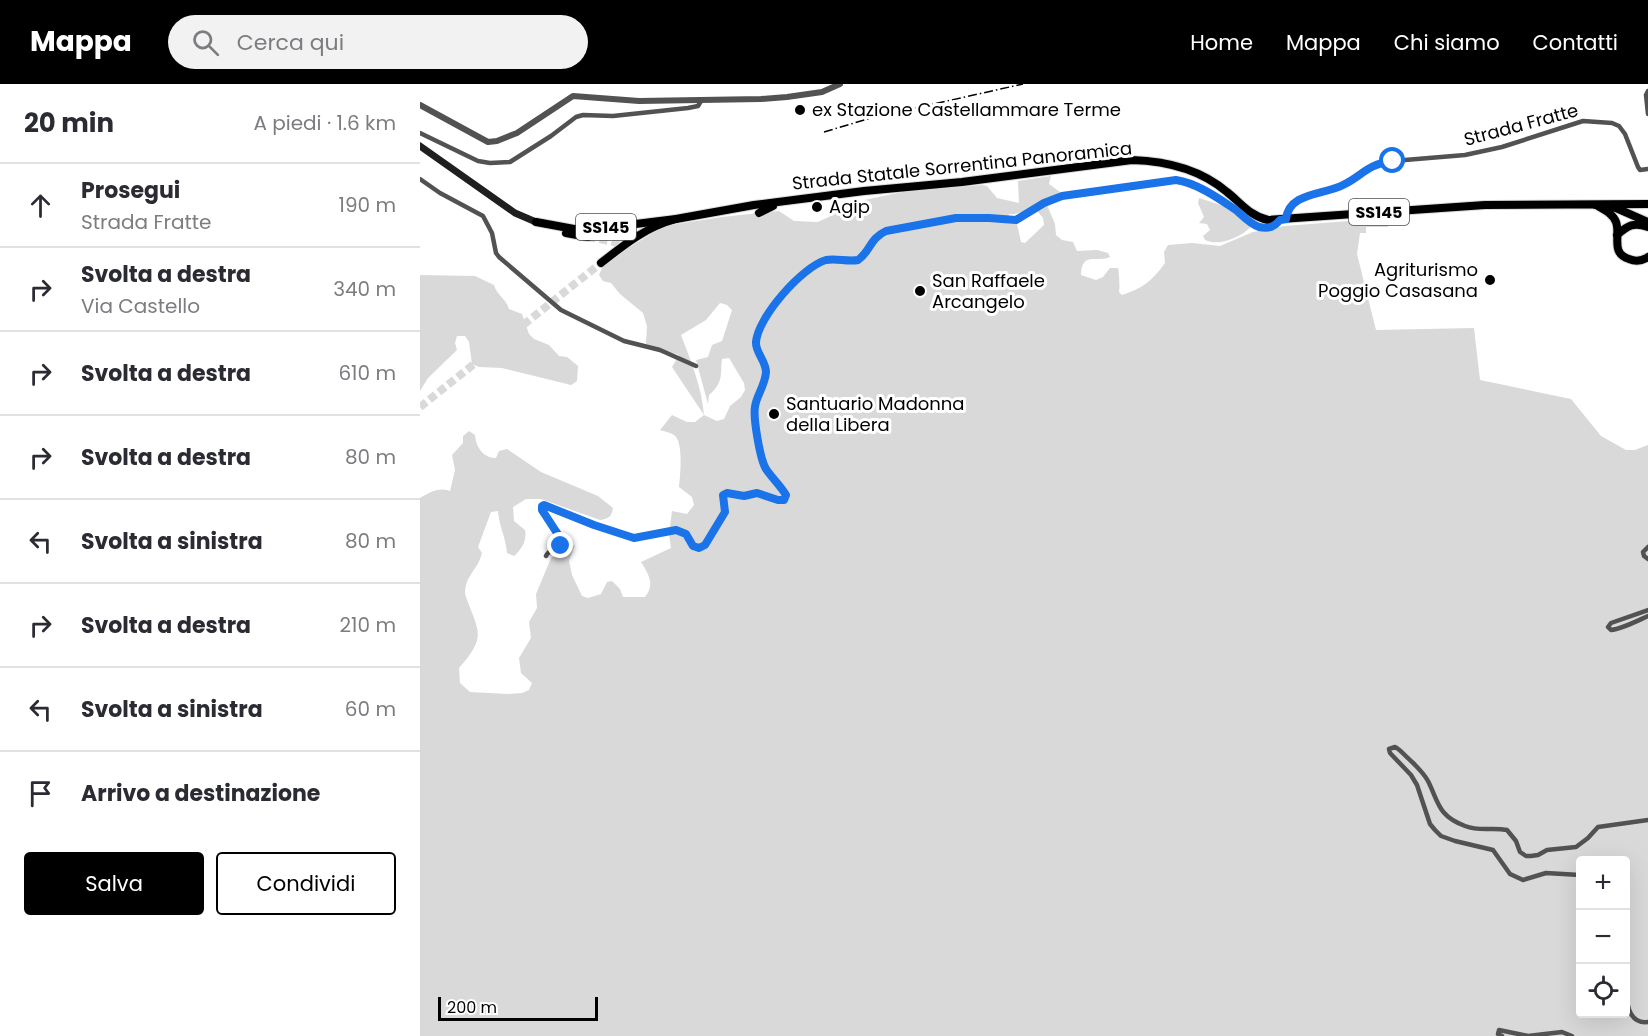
<!DOCTYPE html>
<html lang="it">
<head>
<meta charset="utf-8">
<style>
	body { margin:0; font-family:Poppins,sans-serif; background:#f2f2f3; color:#2b2b33 }
	.controls { position:absolute; right:18px; bottom:18px; display:grid; overflow:hidden; border-radius:6px; box-shadow:0 6px 24px #0002 }
	.controls button { width:54px; height:54px; display:grid; place-items:center; padding:0; border:0; border-bottom:2px solid #e1e1e2; background:#fff; color:#2b2b33; font:30px sans-serif }
	.scale { position:absolute; left:18px; bottom:15px; width:160px; box-sizing:border-box; padding-left:6px; border:3px solid #000; border-top:0; font-size:16px; line-height:21px; white-space:nowrap; color:#000; -webkit-text-stroke:4px #fff; paint-order:stroke }
	.stop { position:absolute; width:18px; height:18px; margin:-14px; border:4px solid #1a73e8; border-radius:50%; background:#fff }
	.stop.end { background:#1a73e8; border-color:#fff; box-shadow:0 2px 6px #0008 }
	.list { margin:0; padding:0; list-style:none }
	h2 { display:flex; justify-content:space-between; align-items:center; height:78px; margin:0; padding:0 24px; font-size:26px }
	h2 small { font-size:20px; font-weight:400; color:#7c7c81 }
	.list li { display:grid; grid-template-columns:39px 1fr auto; gap:18px; align-items:center; box-sizing:border-box; height:84px; padding:0 24px; border-top:2px solid #e1e1e2 }
	.list b { display:block; font-size:22px; white-space:nowrap }
	.list p { margin:0; font-size:20px; white-space:nowrap; color:#7c7c81 }
	.list em { font-size:20px; font-style:normal; color:#7c7c81 }
	.actions { display:flex; gap:12px; padding:18px 24px }
	.actions a { flex:1; padding:14px 0; border:2px solid #000; border-radius:6px; text-align:center; font-size:21px; color:#000 }
	.actions .main { background:#000; color:#fff }
	.icon { flex:none; width:33px; height:33px; fill:none; stroke:currentColor; stroke-width:2; stroke-linecap:round; stroke-linejoin:round }
	.map { position:relative; flex:none; width:1228px; height:952px; overflow:hidden }
	header { display:flex; align-items:center; gap:36px; box-sizing:border-box; height:84px; padding:0 30px; background:#000; color:#fff }
	header strong { font-size:28px }
	nav { display:flex; gap:33px; margin-inline-start:auto; font-size:21px }
	.search { width:420px; height:54px; background:#f2f2f3; display:flex; align-items:center; gap:15px; box-sizing:border-box; padding:0 21px; border-radius:33px; color:#7c7c81; font-size:22px }
	main { display:flex }
	aside { flex:1; background:#fff }
	.map>svg:first-child { display:block }
</style>
</head>
<body>
<header>
<strong>Mappa</strong>
<div class="search"><svg class="icon" aria-label="search" viewBox="0 0 24 24"><circle cx="10" cy="10" r="6"/><path d="M15 15l6 6"/></svg>Cerca qui</div>
<nav><a>Home</a><a>Mappa</a><a>Chi siamo</a><a>Contatti</a></nav>
</header>
<main>
<aside>
<h2>20 min<small>A piedi · 1.6 km</small></h2>
<ul class="list">
<li><svg class="icon" aria-label="ahead" viewBox="0 0 24 24"><path d="M12 20V5M6 11l6-6 6 6"/></svg><div><b>Prosegui</b><p>Strada Fratte</p></div><em>190 m</em></li>
<li><svg class="icon" aria-label="right" viewBox="0 0 24 24"><path d="M7 20v-9h11M14 6l5 5-5 5"/></svg><div><b>Svolta a destra</b><p>Via Castello</p></div><em>340 m</em></li>
<li><svg class="icon" aria-label="right" viewBox="0 0 24 24"><path d="M7 20v-9h11M14 6l5 5-5 5"/></svg><div><b>Svolta a destra</b></div><em>610 m</em></li>
<li><svg class="icon" aria-label="right" viewBox="0 0 24 24"><path d="M7 20v-9h11M14 6l5 5-5 5"/></svg><div><b>Svolta a destra</b></div><em>80 m</em></li>
<li><svg class="icon" aria-label="left" viewBox="0 0 24 24"><path d="M17 20v-9H6M10 6l-5 5 5 5"/></svg><div><b>Svolta a sinistra</b></div><em>80 m</em></li>
<li><svg class="icon" aria-label="right" viewBox="0 0 24 24"><path d="M7 20v-9h11M14 6l5 5-5 5"/></svg><div><b>Svolta a destra</b></div><em>210 m</em></li>
<li><svg class="icon" aria-label="left" viewBox="0 0 24 24"><path d="M17 20v-9H6M10 6l-5 5 5 5"/></svg><div><b>Svolta a sinistra</b></div><em>60 m</em></li>
<li><svg class="icon" aria-label="arrive" viewBox="0 0 24 24"><path d="M6 21V4h12l-3 4 3 4H6"/></svg><div><b>Arrivo a destinazione</b></div></li>
</ul>
<div class="actions"><a class="main">Salva</a><a>Condividi</a></div>
</aside>
<div class="map">
<svg width="1228" height="952" viewBox="0 0 1228 952">
	<rect width="100%" height="100%" fill="#fff"/>
	<path fill="#d9d9d9" fill-rule="evenodd" d="M 631,92 L 629,100 L 640,108 C 627,115 602,132 589,130 L 587,138 L 597,140 L 601,158 L 605,159 L 624,141 L 623,134 L 618,128 L 619,124 L 627,121 L 635,140 L 636,151 L 642,156 L 653,158 L 657,167 L 677,166 L 688,169 L 690,173 C 676,179 662,167 661,191 L 676,196 L 683,193 L 690,184 L 698,184 C 699,188 700,204 699,208 L 702,211 C 722,205 733,196 745,179 L 744,168 L 748,161 L 772,159 L 800,162 L 833,148 L 865,142 L 966,134 L 968,143 L 946,143 L 946,149 L 940,149 L 937,170 L 956,246 L 1054,244 L 1060,296 L 1151,315 L 1181,352 L 1206,366 L 1215,366 L 1228,361 L 1228,952 L 0,952 L 0,414 C 11,408 18,403 30,407 L 35,386 L 32,371 L 43,359 L 43,352 L 49,347 L 55,351 C 56,363 63,374 76,374 L 79,367 L 87,365 L 121,388 L 178,412 L 193,424 C 192,432 189,435 180,436 L 121,415 L 106,415 L 93,423 L 94,437 L 105,446 C 107,456 102,465 94,472 L 87,469 C 86,454 79,442 78,427 L 71,428 L 58,463 L 62,469 C 58,486 45,491 45,510 C 58,548 68,551 39,584 L 40,599 L 50,608 L 88,610 L 102,609 L 109,606 L 112,599 L 101,589 L 99,574 L 111,554 L 109,538 L 117,524 L 116,510 L 131,474 L 155,461 L 149,477 L 152,491 L 162,512 L 168,514 L 181,510 L 187,498 L 192,497 L 200,505 L 203,513 L 225,513 C 235,500 229,491 221,478 L 251,464 L 249,450 L 252,427 L 267,430 L 274,421 L 272,413 L 259,403 C 260,392 264,358 254,351 C 251,349 244,347 240,346 L 252,331 L 267,338 L 275,338 L 284,331 L 252,283 L 259,271 L 226,260 L 227,242 L 223,229 L 200,210 L 191,199 L 183,197 L 179,191 L 182,184 L 205,166 L 244,142 L 302,133 L 359,127 L 374,137 L 398,138 L 415,130 L 430,119 L 487,107 L 562,101 L 567,102 L 577,114 L 599,119 L 598,97 ZM 300,219 L 307,221 L 312,226 L 302,257 L 292,261 L 288,273 L 276,276 L 288,320 L 289,311 C 304,298 300,291 302,275 L 309,274 L 324,299 L 325,306 L 321,313 L 310,322 L 304,335 L 297,337 L 284,331 C 282,304 271,277 261,251 L 286,236 ZM 1160,776 L 1206,776 L 1206,930 L 1160,930 Z
		M 779,114 L 810,124 L 831,143 C 820,153 800,163 785,156 L 783,152 L 790,146 L 787,140 L 779,139 L 784,133 L 778,119 Z
		M 0,191 L 55,192 L 74,201 C 77,212 86,214 89,225 L 102,230 L 109,250 L 114,255 L 129,261 L 139,272 L 147,273 L 158,282 L 157,297 L 151,301 L 82,284 L 59,283 L 52,280 L 49,258 L 45,252 L 37,252 L 35,259 L 37,266 L 8,294 L 0,307 Z"/>
	<g fill="none" stroke-linecap="round" stroke-linejoin="round">
		<path stroke="#d9d9d9" stroke-width="8" stroke-dasharray="8 4" stroke-linecap="butt" d="M 168,153 C 215,161 278,182 320,150 C 327,144 333,136 339,129"/>
		<path stroke="#d9d9d9" stroke-width="8" stroke-dasharray="8 4" stroke-linecap="butt" d="M 0,323 L 181,179"/>
		<defs>
			<path id="primary" d="M 1178,122 C 1185,126 1193,130 1196,138 C 1201,152 1190,169 1209,175 C 1216,178 1222,177 1228,173
				M 339,129 L 353,122
				M 116,138 L 154,145 L 175,145 L 256,135 L 334,121 L 444,107 L 542,98 L 712,76 C 746,77 780,85 807,108 C 821,119 830,132 848,136 L 1065,121 L 1228,120
				M 146,149 L 168,153"/>
			<path id="trunk" d="M 1176,121 L 1196,124 L 1228,138
				M 1197,151 C 1208,141 1214,138 1228,143
				M 181,179 C 205,160 226,143 256,135"/>
		</defs>
		<use href="#primary" stroke="#dbdbdb" stroke-width="10"/>
		<use href="#trunk" stroke="#dbdbdb" stroke-width="10"/>
		<path stroke="#525252" stroke-width="4.5" d="M 1228,7 L 1226,11 L 1228,30
			M 0,49 L 58,77 L 70,79 L 90,78 L 131,52 L 156,33 L 163,31 L 193,32 L 268,24 L 278,22 L 281,17
			M 0,95 L 20,109 L 63,132 L 72,149 L 76,169 L 79,173 L 141,226 L 204,257 L 240,266 L 276,282
			M 866,135 L 867,128 L 876,118 L 892,111 L 925,100 L 953,81 L 973,77 L 1045,71 L 1082,63 L 1163,37 L 1192,39 L 1199,42 L 1205,50 L 1218,83 L 1220,86 L 1228,85
			M 1228,463 L 1223,468 L 1224,472 L 1228,475
			M 126,472 C 129,465 137,466 141,460 L 139,452 L 122,426 L 122,422 L 124,421 L 174,441 L 214,454 L 256,446 L 266,450 L 273,462 L 279,464 L 285,461 L 305,428 L 303,411 L 307,409 L 324,412 L 337,409 L 358,416 L 364,416 L 366,411 C 360,401 352,394 346,385 C 341,376 333,333 335,323 C 336,312 345,302 346,288 C 346,277 335,268 336,258 C 339,232 382,183 406,176 C 416,174 428,178 438,176 C 451,167 449,155 466,147 L 536,134 L 569,134 L 596,137 L 623,119 L 642,112 L 756,96 C 777,99 798,114 816,126 C 823,132 830,140 839,143 C 849,145 854,143 860,136
			M 1228,526 L 1191,539 L 1188,543 L 1191,546 C 1202,545 1217,537 1228,532
			M 1160,791 L 1126,789 L 1103,796 L 1090,790 L 1073,766 L 1035,757 L 1021,752 L 1015,746 L 1010,740 L 997,701 L 991,691 L 970,669 L 969,665 L 975,663 C 981,666 984,671 989,675 C 996,682 1003,688 1008,697 C 1019,719 1018,732 1045,742 C 1061,748 1071,743 1087,746 L 1096,757 L 1100,768 L 1106,772 L 1111,772 L 1118,771 L 1127,766 L 1156,763 L 1168,754 L 1178,743 L 1228,736
			M 1206,909 C 1207,924 1211,940 1228,938
			M 1082,952 L 1078,950 L 1079,946 L 1108,952 L 1142,948 L 1152,952"/>
		<path stroke="#525252" stroke-width="6" d="M 0,21 L 68,58 L 77,57 L 97,49 L 153,12 L 219,17 L 341,15 L 367,13 L 402,8 L 420,0"/>
		<path stroke="#1f1f1f" stroke-width="7" d="M 0,62 L 95,129 L 116,138"/>
		<use href="#primary" stroke="#000" stroke-width="8"/>
		<use href="#trunk" stroke="#000" stroke-width="8"/>
		<path stroke="#000" stroke-width="1.5" stroke-dasharray="9 3 1.5 3" stroke-linecap="butt" d="M 404,48 L 451,34 L 603,0"/>
	</g>
	<g fill="none" stroke-linecap="round" stroke-linejoin="round">
		<path stroke="#1a73e8" stroke-width="8" d="M 141,462 L 139,452 L 122,426 L 122,422 L 124,421 L 174,441 L 214,454 L 256,446 L 266,450 L 273,462 L 279,464 L 285,461 L 305,428 L 303,411 L 307,409 L 324,412 L 337,409 L 358,416 L 364,416 L 366,411 C 360,401 352,394 346,385 C 340,376 333,333 335,323 C 336,312 345,302 346,288 C 346,277 335,268 336,258 C 338,233 382,183 406,176 C 416,174 428,178 438,176 C 451,167 449,155 466,147 L 536,134 L 569,134 L 596,136 L 624,119 L 642,112 L 756,96 C 777,99 798,114 816,126 C 823,132 830,140 839,143 C 849,145 854,143 860,136 L 866,135 C 869,108 904,111 923,101 C 945,90 945,81 973,77"/>
	</g>
	<g fill="#000" stroke="#fff" stroke-width="2">
		<circle cx="380" cy="26" r="6"/>
		<circle cx="397" cy="123" r="6"/>
		<circle cx="1070" cy="196" r="6"/>
		<circle cx="500" cy="207" r="6"/>
		<circle cx="354" cy="330" r="6"/>
	</g>
	<g text-anchor="middle" stroke-width="6" stroke-linejoin="round" paint-order="stroke">
		<g fill="#fff" stroke="#4c4c4c" stroke-width="1.5">
			<rect x="929" y="115" width="60" height="26" rx="4.5"/>
			<rect x="156" y="130" width="60" height="26" rx="4.5"/>
		</g>
		<g font-size="16" font-weight="bold" fill="#000">
			<text x="959" y="134">SS145</text>
			<text x="186" y="149">SS145</text>
		</g>
		<g font-size="18" fill="#000" stroke="#fff" text-anchor="start">
			<text x="392" y="32">ex Stazione Castellammare Terme</text>
			<text x="409" y="129">Agip</text>
			<text x="1058" y="192" text-anchor="end">Agriturismo<tspan x="1058" dy="21">Poggio Casasana</tspan></text>
			<text x="512" y="203">San Raffaele<tspan x="512" dy="21">Arcangelo</tspan></text>
			<text x="366" y="326">Santuario Madonna<tspan x="366" dy="21">della Libera</tspan></text>
		</g>
		<g font-size="18" fill="#000" stroke="#fff">
			<text transform="translate(1101 41) rotate(-15)" y="6">Strada Fratte</text>
			<text transform="translate(542 82) rotate(-6)" y="6">Strada Statale Sorrentina Panoramica</text>
		</g>
	</g>
</svg>
<div class="controls">
<button>+</button>
<button>−</button>
<button><svg class="icon" aria-label="locate" viewBox="0 0 24 24"><circle cx="12" cy="12" r="6"/><path d="M12 2v4M12 18v4M2 12h4M18 12h4"/></svg></button>
</div>
<div class="scale">200 m</div>
<div class="stop" style="left:973px;top:77px"></div>
<div class="stop end" style="left:141px;top:462px"></div>
</div>
</main>
</body>
</html>
